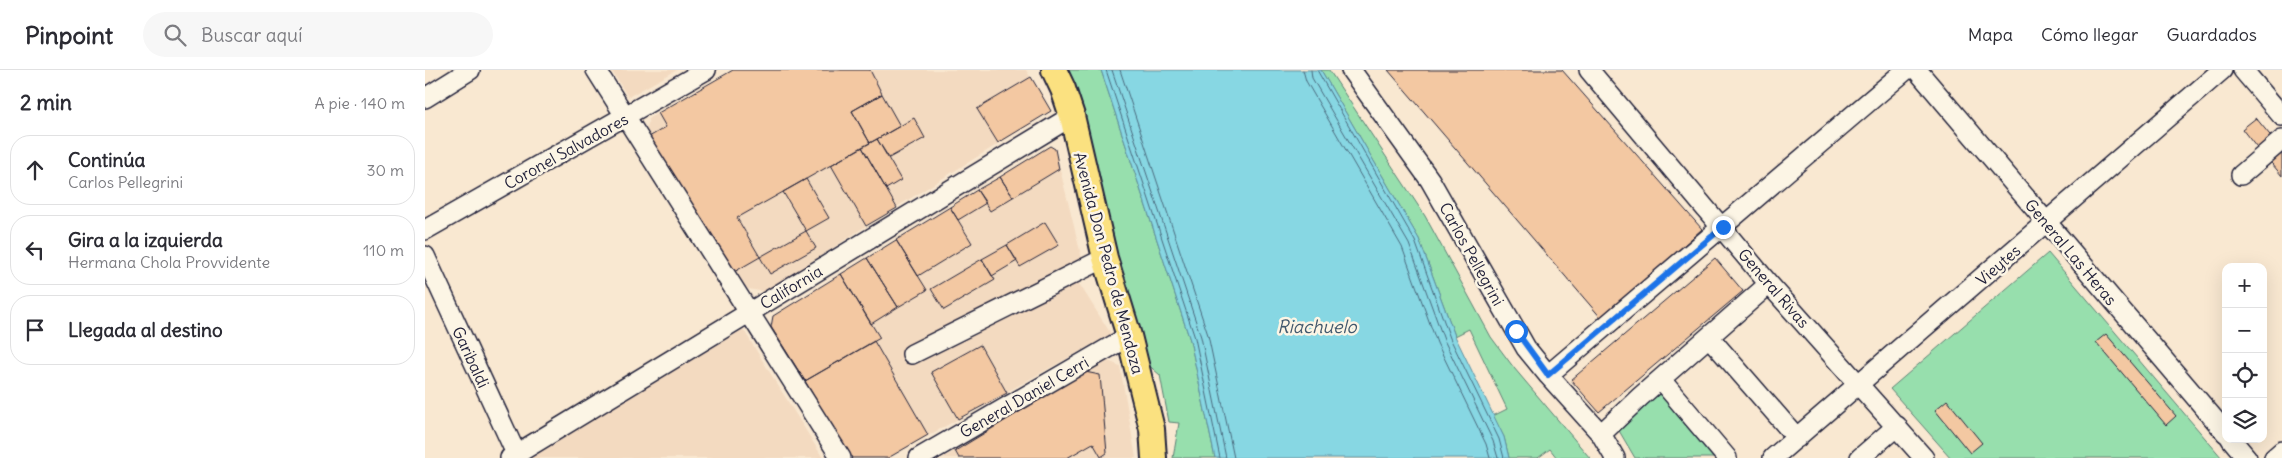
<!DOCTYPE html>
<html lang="es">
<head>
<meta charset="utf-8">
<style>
	body { margin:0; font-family:Delius,sans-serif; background:#f7f7f7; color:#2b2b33 }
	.controls { position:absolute; right:15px; bottom:15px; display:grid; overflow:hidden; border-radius:10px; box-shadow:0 5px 20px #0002 }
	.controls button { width:45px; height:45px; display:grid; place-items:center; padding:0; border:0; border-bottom:1px solid #e1e1e2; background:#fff; color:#2b2b33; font:25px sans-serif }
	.stop { position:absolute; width:15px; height:15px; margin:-11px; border:4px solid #1a73e8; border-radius:50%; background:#fff }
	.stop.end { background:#1a73e8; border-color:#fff; box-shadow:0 1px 5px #0008 }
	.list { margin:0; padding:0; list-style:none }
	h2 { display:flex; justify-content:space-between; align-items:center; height:65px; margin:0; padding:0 20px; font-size:21px }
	h2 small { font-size:16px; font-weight:400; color:#7c7c81 }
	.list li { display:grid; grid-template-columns:32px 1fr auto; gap:15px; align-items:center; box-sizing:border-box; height:70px; margin:0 10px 10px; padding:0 10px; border:1px solid #e1e1e2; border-radius:20px }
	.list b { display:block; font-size:19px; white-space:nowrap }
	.list p { margin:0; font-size:16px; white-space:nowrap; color:#7c7c81 }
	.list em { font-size:16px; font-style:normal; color:#7c7c81 }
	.icon { flex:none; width:28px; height:28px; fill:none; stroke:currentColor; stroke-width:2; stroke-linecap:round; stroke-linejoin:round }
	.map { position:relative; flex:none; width:1857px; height:388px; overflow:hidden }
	header { display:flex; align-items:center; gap:30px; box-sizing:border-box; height:70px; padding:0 25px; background:#fff; border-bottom:1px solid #e1e1e2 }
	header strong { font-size:24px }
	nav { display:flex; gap:28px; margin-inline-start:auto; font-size:18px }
	.search { width:350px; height:45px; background:#f7f7f7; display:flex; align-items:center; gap:12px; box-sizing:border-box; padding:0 18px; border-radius:28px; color:#7c7c81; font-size:19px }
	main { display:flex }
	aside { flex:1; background:#fff }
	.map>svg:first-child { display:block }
</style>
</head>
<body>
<header>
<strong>Pinpoint</strong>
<div class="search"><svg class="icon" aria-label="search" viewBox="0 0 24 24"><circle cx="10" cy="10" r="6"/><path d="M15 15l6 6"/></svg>Buscar aquí</div>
<nav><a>Mapa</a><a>Cómo llegar</a><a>Guardados</a></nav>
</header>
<main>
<aside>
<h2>2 min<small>A pie · 140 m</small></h2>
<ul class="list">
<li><svg class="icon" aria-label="ahead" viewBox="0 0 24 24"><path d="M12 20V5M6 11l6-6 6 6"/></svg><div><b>Continúa</b><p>Carlos Pellegrini</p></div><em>30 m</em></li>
<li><svg class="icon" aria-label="left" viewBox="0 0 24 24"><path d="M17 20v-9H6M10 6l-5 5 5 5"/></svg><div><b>Gira a la izquierda</b><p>Hermana Chola Provvidente</p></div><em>110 m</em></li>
<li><svg class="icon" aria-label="arrive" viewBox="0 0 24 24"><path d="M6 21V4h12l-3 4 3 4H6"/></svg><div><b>Llegada al destino</b></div></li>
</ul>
</aside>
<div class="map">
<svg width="1857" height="388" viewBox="0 0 1857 388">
	<rect width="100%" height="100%" fill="#f9e8d1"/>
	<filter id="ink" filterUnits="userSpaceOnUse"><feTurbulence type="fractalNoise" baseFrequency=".02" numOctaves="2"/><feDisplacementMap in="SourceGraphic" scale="10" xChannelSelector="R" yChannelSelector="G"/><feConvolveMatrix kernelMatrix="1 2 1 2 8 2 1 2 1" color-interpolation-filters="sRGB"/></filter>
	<g filter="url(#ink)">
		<path fill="#f3dac0" d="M 186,0 L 252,0 L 203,27 Z
			M 308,0 L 601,0 L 626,41 L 441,156 L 341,222 L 323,219 L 309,202 L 224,67 L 222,59 L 224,48 Z
			M 625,76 L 630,79 L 657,189 L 648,204 L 686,264 L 463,388 L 425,388 L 346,257 L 348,246 Z
			M 318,259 L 398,388 L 105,388 L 105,387 Z
			M 683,291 L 695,296 L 711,388 L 518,388 L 660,302 Z"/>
		<path fill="#97dfad" stroke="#5c8074" d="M 639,0 L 676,0 L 765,270 L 790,388 L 748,388 L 754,353 L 744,352 L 735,305 L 721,293 Z
			M 896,0 L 904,0 L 1000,146 L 1066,267 L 1089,298 L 1165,388 L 1132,388 L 1125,379 L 1113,388 L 1084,388 L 1079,367 L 1068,346 L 1082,339 L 1044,259 L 1030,266 L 994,169 Z
			M 1623,183 L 1797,388 L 1526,388 L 1465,319 Z
			M 1235,319 L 1296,388 L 1210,388 L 1193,359 Z"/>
		<path fill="#87d7e3" stroke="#5f8fa0" d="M 676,0 L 896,0 L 994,169 L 1030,266 L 1079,367 L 1084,388 L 790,388 L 765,270 Z"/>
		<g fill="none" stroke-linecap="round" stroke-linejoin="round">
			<path stroke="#4a6a7e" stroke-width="1" d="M 681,0 L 770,268 L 795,388
				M 687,0 L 776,267 L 801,388
				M 695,0 L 783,265 L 809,388
				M 878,0 L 881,11 L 977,177 L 1012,273 L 1061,374 L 1065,388
				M 886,0 L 887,8 L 984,174 L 1019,270 L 1068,371 L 1073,388
				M 892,0 L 990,171 L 1025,268 L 1074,369 L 1079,388"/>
		</g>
		<path fill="#f3c8a2" stroke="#22223b" d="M 308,0 L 445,0 L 457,24 L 427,41 L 445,73 L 312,148 L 335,187 L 309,202 L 224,67 L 241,57 L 233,43 Z
			M 963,0 L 1137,0 L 1277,159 L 1177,249 Z
			M 606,7 L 626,41 L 573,73 L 552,39 Z
			M 457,24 L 475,56 L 445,73 L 427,41 Z
			M 489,48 L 500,68 L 464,88 L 452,69 Z
			M 1831,48 L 1849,70 L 1835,82 L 1817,59 Z
			M 452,69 L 476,110 L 461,119 L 437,77 Z
			M 625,76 L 630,79 L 634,99 L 588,127 L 575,107 Z
			M 437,77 L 472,138 L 441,156 L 406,95 Z
			M 1857,78 L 1857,106 L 1843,89 Z
			M 575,107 L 588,127 L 565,141 L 552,120 Z
			M 381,109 L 404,148 L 381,161 L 358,122 Z
			M 552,120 L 561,133 L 533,150 L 525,137 Z
			M 525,137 L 547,173 L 493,206 L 471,170 Z
			M 620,152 L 634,175 L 595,197 L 582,175 Z
			M 381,161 L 391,178 L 345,204 L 335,187 Z
			M 471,170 L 502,220 L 473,237 L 442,188 Z
			M 582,175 L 592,191 L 567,206 L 557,189 Z
			M 442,188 L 473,237 L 446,254 L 416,204 Z
			M 1290,188 L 1318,221 L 1174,342 L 1146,310 Z
			M 557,189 L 570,210 L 519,240 L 506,219 Z
			M 416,204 L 455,268 L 380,311 L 346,257 L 348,246 Z
			M 1681,264 L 1751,346 L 1741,355 L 1671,272 Z
			M 449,271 L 503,365 L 463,388 L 425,388 L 380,311 Z
			M 555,275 L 582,323 L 533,349 L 506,302 Z
			M 660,302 L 675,305 L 682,383 L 676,387 L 668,373 L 642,388 L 534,388 L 530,381 Z
			M 1522,330 L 1557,373 L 1545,383 L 1510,340 Z"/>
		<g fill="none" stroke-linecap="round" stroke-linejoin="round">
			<defs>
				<path id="minor" d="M 171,0 L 416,388
					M 926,0 L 1005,110 L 1101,278 L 1123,305 L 1176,364 L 1190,388
					M 1164,0 L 1344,214 L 1499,388
					M 1492,0 L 1801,363
					M 1818,0 L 1857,46
					M 0,28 L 45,0
					M 1816,105 L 1857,70
					M 0,160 L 281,0
					M 0,186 L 93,388
					M 1284,267 L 1372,368
					M 487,284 L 680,188
					M 1123,305 L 1481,0
					M 1236,310 L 1302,388
					M 1176,364 L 1215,327 L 1344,214
					M 1806,369 L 1822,388
					M 85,388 L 647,46
					M 494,388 L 704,266
					M 1348,388 L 1797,0
					M 1435,388 L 1472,356
					M 1849,388 L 1857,381"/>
				<path id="major" d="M 629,0 L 638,19 L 647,46 L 680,188 L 704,266 L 727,359 L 729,388"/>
			</defs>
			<use href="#minor" stroke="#22223b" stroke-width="22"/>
			<use href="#major" stroke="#22223b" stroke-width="28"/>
			<use href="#minor" stroke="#fcf5e5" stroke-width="19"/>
			<use href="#major" stroke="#fbe180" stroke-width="24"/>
		</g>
	</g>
	<g fill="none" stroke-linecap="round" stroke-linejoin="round" filter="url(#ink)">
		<path stroke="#1a73e8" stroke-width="6" d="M 1091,261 L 1123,305 L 1298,157"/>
	</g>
	<g text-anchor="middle" stroke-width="5" stroke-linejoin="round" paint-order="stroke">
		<g font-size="16" fill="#22223b" stroke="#fcf5e5">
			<text transform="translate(141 81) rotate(-29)" y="6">Coronel Salvadores</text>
			<text transform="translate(1646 182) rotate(50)" y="6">General Las Heras</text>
			<text transform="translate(1047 184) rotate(61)" y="6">Carlos Pellegrini</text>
			<text transform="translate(684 193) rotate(75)" y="6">Avenida Don Pedro de Mendoza</text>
			<text transform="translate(1573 195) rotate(-41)" y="6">Vieytes</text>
			<text transform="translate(366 217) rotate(-31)" y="6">California</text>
			<text transform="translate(1349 218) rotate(49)" y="6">General Rivas</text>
			<text transform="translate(46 287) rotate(65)" y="6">Garibaldi</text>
			<text transform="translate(599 327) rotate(-30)" y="6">General Daniel Cerri</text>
		</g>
		<g font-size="18" font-style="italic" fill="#40586d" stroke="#fcf5e5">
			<text x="892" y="263">Riachuelo</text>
		</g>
	</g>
</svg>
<div class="controls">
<button>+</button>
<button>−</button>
<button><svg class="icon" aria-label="locate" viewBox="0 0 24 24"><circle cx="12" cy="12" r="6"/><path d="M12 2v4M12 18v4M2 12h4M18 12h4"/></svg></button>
<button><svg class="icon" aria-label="layers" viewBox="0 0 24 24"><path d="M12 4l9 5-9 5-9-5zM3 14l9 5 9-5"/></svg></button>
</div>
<div class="stop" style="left:1091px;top:261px"></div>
<div class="stop end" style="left:1298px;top:157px"></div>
</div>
</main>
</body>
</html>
